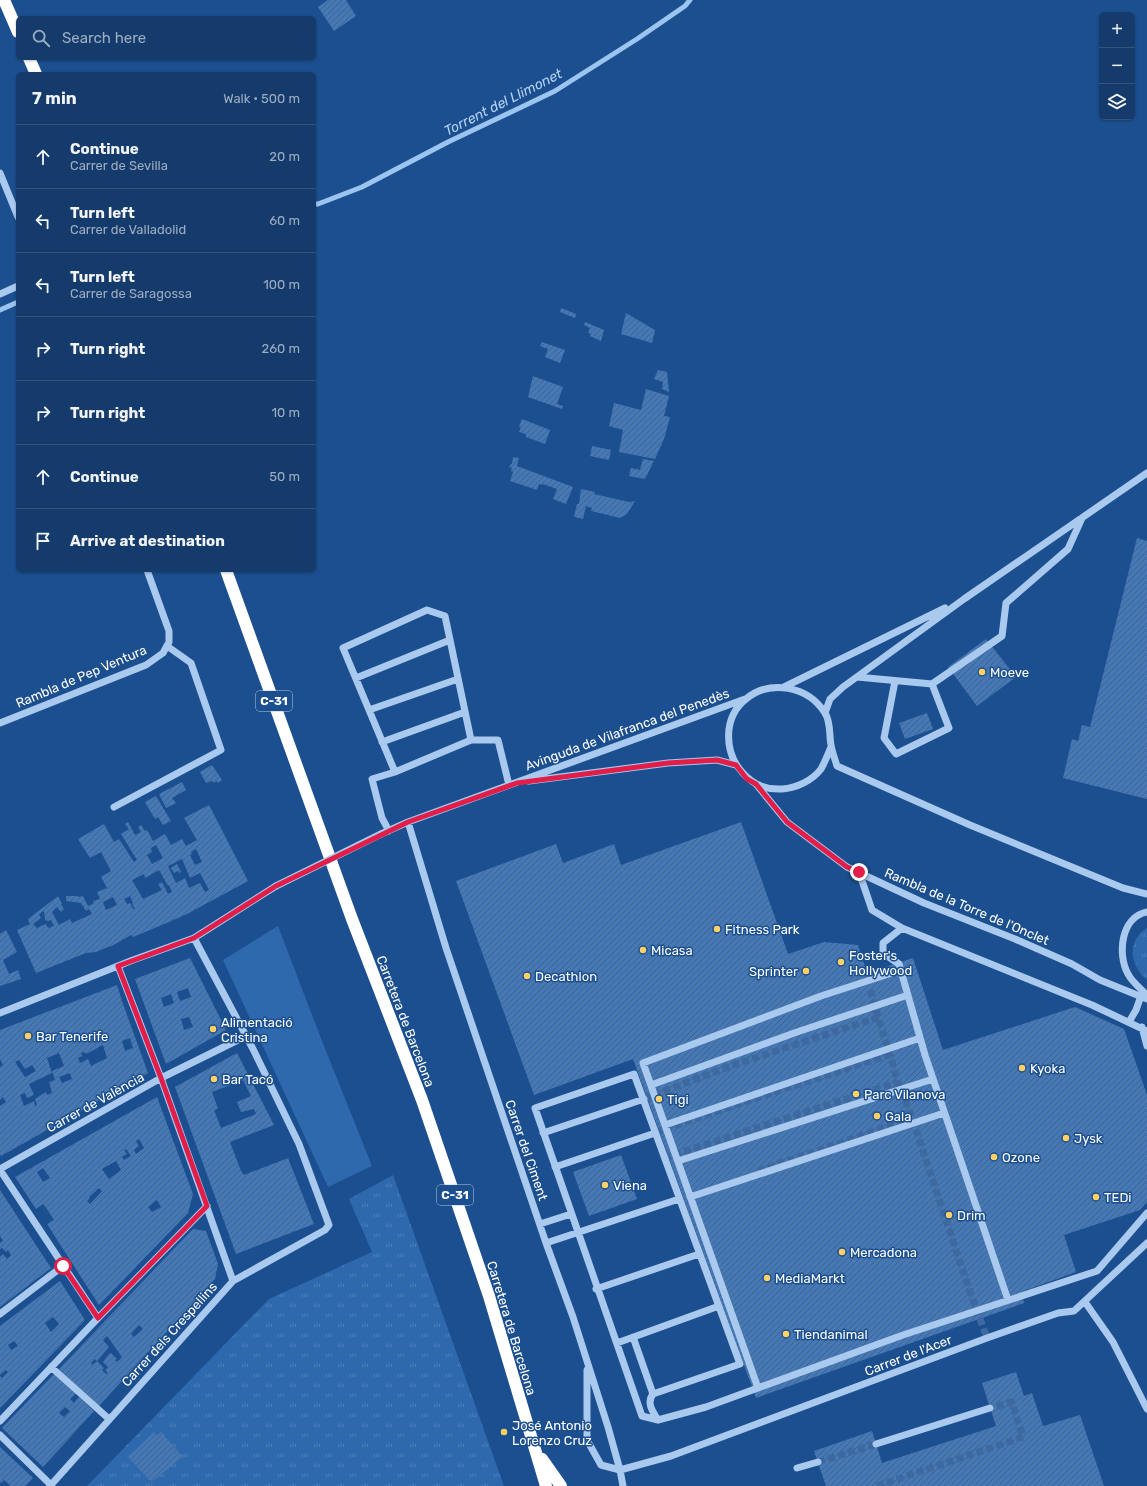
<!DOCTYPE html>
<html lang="en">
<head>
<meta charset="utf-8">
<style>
	body { margin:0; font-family:Rubik,sans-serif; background:#1d4271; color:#f1f3f6 }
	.controls { position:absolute; right:12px; top:12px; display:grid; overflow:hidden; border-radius:6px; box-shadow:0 1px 3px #0004 }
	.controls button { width:36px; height:36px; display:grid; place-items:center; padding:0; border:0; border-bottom:1px solid #33557e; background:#143b6b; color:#f1f3f6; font:20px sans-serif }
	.stop { position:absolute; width:12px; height:12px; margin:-9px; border:3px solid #e11d48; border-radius:50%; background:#fff }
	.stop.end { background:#e11d48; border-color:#fff; box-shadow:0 1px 4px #0008 }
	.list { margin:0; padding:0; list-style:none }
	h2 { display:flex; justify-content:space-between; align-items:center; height:52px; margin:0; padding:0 16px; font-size:17px }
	h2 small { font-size:13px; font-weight:400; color:#9dadc1 }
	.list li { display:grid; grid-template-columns:26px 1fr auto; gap:12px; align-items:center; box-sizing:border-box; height:64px; padding:0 16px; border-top:1px solid #33557e }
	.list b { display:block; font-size:15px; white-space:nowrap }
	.list p { margin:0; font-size:13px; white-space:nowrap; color:#9dadc1 }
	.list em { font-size:13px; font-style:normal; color:#9dadc1 }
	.icon { flex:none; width:22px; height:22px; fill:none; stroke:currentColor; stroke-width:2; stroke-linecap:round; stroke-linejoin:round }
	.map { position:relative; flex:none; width:1147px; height:1486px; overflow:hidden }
	.search { position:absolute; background:#143b6b; box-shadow:0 1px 3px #0004; left:16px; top:16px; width:300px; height:44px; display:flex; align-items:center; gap:10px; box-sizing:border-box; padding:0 14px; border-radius:6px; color:#9dadc1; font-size:15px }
	.panel { position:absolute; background:#143b6b; box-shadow:0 1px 3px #0004; left:16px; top:72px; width:300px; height:500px; border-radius:6px }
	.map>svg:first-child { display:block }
</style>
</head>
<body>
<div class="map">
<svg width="1147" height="1486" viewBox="0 0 1147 1486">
	<defs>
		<pattern id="grass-tufts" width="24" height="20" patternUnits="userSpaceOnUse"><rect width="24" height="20" fill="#2e69ad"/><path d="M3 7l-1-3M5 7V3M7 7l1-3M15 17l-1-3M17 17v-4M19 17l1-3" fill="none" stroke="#4d80b9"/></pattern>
		<pattern id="building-hatch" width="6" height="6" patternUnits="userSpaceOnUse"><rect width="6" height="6" fill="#4478b7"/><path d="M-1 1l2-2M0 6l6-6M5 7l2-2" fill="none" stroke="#486282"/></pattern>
	</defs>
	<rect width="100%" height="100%" fill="#1b4f8f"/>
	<path fill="url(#grass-tufts)" d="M 1147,928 L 1147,980 C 1130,966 1126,941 1147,928 Z
		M 393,1175 L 504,1486 L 87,1486 L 269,1299 L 372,1252 L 349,1199 Z"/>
	<path fill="#2e69ad" d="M 278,926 L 322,1041 L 372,1166 L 328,1187 L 223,960 Z"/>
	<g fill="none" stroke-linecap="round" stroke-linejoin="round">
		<path stroke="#9cc4f0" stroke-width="5" d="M 314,204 L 318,204 L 362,187 L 448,142 L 555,91 L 637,39 L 685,6 L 690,0
			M 0,310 L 18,302"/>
	</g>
	<path fill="url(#building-hatch)" fill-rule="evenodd" d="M 328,0 L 346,0 L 356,16 L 334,31 L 318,7 Z
		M 561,308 L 576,314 L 575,318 L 560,312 Z
		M 626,313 L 655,330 L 652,343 L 621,334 Z
		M 585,322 L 604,330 L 601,341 L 590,336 L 591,334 L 588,333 L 590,328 L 584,325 Z
		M 542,342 L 565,350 L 560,363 L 545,357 L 548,349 L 540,346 Z
		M 658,370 L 667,372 L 669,392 L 662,389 L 663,382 L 654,379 Z
		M 533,376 L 563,387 L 557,404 L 563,406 L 562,409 L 528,397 Z
		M 646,389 L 669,396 L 664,416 L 670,417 L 664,439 L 655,459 L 619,452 L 623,430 L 609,426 L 614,403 L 641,410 Z
		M 522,419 L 550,430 L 545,444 L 526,437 L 526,434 L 519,432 L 521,427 L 519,427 Z
		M 592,446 L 611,450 L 609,460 L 590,456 Z
		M 513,457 L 519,458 L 517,466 L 573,487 L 566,504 L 553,499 L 557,489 L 543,484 L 542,485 L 539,484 L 537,490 L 510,481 L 513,472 L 511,471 L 512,468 L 509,467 L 511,464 L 512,464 Z
		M 643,459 L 654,461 L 645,479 L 629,476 L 631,468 L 640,470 Z
		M 581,489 L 595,492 L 594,494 L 629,502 L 635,501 L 627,514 L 620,518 L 591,511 L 592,508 L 586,506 L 583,519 L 574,517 L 577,504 L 579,504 Z
		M 1137,538 L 1147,541 L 1147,799 L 1063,778 L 1072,739 L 1078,741 L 1082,725 L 1090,727 Z
		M 986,639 L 1016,677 L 977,706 L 948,667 Z
		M 927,713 L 933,729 L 905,739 L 899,723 Z
		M 212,765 L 222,780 L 218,783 L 217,781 L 214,783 L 212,781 L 206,783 L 200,772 Z
		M 182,782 L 186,790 L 172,798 L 176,803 L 166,808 L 159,794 Z
		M 156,796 L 171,821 L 163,825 L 158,817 L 155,819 L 145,802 Z
		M 209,805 L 248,881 L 187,914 L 169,922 L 133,937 L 131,935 L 110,947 L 110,946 L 96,952 L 86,953 L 36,973 L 17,930 L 30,924 L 28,919 L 58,896 L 62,904 L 61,904 L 64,909 L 61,912 L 57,907 L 52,912 L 59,925 L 70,919 L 72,923 L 92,914 L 89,909 L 86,911 L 81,903 L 66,901 L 66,896 L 78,896 L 78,897 L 83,896 L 88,906 L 94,903 L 93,901 L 100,899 L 97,892 L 107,888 L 101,877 L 111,871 L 101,852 L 90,858 L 78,839 L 104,824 L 114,842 L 119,839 L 134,862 L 137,860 L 121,834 L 129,829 L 125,824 L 128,822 L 135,835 L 141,832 L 138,827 L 141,825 L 145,831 L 147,830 L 153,841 L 165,834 L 171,845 L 182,839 L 186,846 L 197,840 L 184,818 ZM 156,845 L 163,858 L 152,864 L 147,855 L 152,852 L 151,848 ZM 196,849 L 202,862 L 195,865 L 190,855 L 192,854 L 191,852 ZM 182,859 L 190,878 L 200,873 L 209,890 L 205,892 L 200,883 L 189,888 L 185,878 L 176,883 L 168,866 ZM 159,870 L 168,886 L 169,885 L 172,892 L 168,894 L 162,882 L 158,884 L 162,890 L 143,899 L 132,880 L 144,874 L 145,878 ZM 130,896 L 133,903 L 132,904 L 135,909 L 133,909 L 130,903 L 127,904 L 124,899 ZM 113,897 L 117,905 L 106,910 L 103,902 ZM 44,911 L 45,920 L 48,921 L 51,920 L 54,926 L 48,928 L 46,924 L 37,928 L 33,924 L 41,918 L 39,914 Z
		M 741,822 L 788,954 L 824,942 L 858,945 L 867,973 L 913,958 L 943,1050 L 1075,1007 L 1124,1029 L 1147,1095 L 1147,1202 L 1140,1210 L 1064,1235 L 1076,1272 L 1021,1292 L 1024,1303 L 756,1398 L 633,1059 L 534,1095 L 456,881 L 556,844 L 563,863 L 614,844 L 621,865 Z
		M 177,864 L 181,872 L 179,873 L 178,871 L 174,873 L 171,868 Z
		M 6,930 L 17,952 L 3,960 L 9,974 L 18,970 L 21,979 L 0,986 L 0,934 Z
		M 190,958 L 226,1030 L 166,1064 L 135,979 ZM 188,988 L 191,997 L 180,1001 L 177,992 ZM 171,994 L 174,1003 L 164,1007 L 161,998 ZM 189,1017 L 193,1027 L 184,1030 L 181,1019 Z
		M 117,985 L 122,1001 L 148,1073 L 1,1156 L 0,1154 L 0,1106 L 6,1102 L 3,1097 L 0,1100 L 0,1067 L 3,1065 L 0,1059 L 0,1030 ZM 130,1038 L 133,1048 L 125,1051 L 122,1041 ZM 103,1045 L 107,1058 L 91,1066 L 88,1059 L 80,1063 L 78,1058 L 82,1056 L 81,1053 L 85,1052 L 86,1054 ZM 59,1053 L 64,1066 L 52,1071 L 55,1080 L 49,1082 L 52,1093 L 47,1095 L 46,1092 L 35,1099 L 37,1105 L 35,1106 L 34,1101 L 24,1106 L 20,1095 L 25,1093 L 27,1098 L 34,1095 L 29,1084 L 52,1073 L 47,1058 ZM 19,1060 L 25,1069 L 32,1065 L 36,1071 L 25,1077 L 15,1062 ZM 70,1073 L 72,1079 L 62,1083 L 59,1077 Z
		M 237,1053 L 274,1125 L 230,1142 L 241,1171 L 244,1175 L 288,1158 L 314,1224 L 236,1254 L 175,1087 ZM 243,1080 L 251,1096 L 237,1102 L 241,1112 L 254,1109 L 256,1114 L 221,1128 L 214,1110 L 218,1109 L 212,1092 Z
		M 157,1097 L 193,1194 L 188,1213 L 99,1305 L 47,1224 L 54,1220 L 47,1209 L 43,1204 L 36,1209 L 15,1177 ZM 139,1139 L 144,1148 L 136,1154 L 134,1150 L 139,1146 L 136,1141 ZM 126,1149 L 131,1156 L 124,1160 L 122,1157 L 127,1154 L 124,1150 ZM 116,1161 L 121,1170 L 109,1179 L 102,1169 ZM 43,1168 L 50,1178 L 43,1182 L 37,1172 ZM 99,1188 L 102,1191 L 90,1204 L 87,1201 L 90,1198 L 89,1197 ZM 157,1200 L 161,1207 L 152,1212 L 148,1207 Z
		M 621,1155 L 637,1199 L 589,1216 L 573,1172 Z
		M 0,1190 L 51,1268 L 0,1307 L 0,1257 L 3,1254 L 7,1259 L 11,1255 L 8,1250 L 6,1252 L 2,1248 L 0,1249 L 0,1243 L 3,1241 L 0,1236 Z
		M 193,1229 L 206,1231 L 218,1264 L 215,1279 L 98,1407 L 59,1369 ZM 139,1325 L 143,1329 L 134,1337 L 131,1334 ZM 107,1336 L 122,1357 L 117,1362 L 115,1360 L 117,1359 L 111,1353 L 108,1355 L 103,1362 L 108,1367 L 105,1370 L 108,1373 L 106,1374 L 102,1370 L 104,1368 L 97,1361 L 92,1365 L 91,1363 L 95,1359 L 97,1361 L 109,1347 L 103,1340 Z
		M 60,1281 L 85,1320 L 0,1408 L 0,1376 L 2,1378 L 8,1372 L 6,1370 L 0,1375 L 0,1326 ZM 53,1317 L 59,1324 L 51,1332 L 45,1323 ZM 14,1341 L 18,1346 L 11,1350 L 8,1345 Z
		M 1016,1372 L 1024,1396 L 1032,1393 L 1043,1426 L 1080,1415 L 1104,1486 L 826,1486 L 814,1451 L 872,1431 L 882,1463 L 996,1426 L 982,1383 Z
		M 55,1373 L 76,1393 L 70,1399 L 74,1403 L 79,1397 L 94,1411 L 43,1467 L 2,1428 ZM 65,1407 L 70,1411 L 64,1417 L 59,1413 Z
		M 154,1432 L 157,1436 L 161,1432 L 183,1457 L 151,1482 L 128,1457 Z
		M 0,1447 L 33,1478 L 25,1486 L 9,1486 L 10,1485 L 4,1480 L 1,1483 L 0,1482 Z"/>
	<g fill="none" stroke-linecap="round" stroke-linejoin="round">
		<path stroke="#3d69a0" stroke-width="7" stroke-dasharray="7 3.5" stroke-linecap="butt" d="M 870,990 L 898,1082 L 912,1118 L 967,1283 L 987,1338
			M 644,1099 L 728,1067 L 879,1017
			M 655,1133 L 738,1104 L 889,1055
			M 664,1158 L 898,1082
			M 758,1171 L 912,1118
			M 818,1462 L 876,1444
			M 877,1486 L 1023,1437 L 1012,1402 L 990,1408"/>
		<path stroke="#a9c9ee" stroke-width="7" d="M 0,173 L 18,217
			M 0,294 L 18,286
			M 427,610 L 445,616 L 471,740 L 395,772 L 343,648 Z
			M 857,677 L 932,684 L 1002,636 L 1006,603 L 1068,549 L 1082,518
			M 356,678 L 450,640
			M 895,681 L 884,738 L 896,754 L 949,728 L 932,684
			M 784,687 L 945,608
			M 369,710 L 458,679
			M 825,713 L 830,699 L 843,687 L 964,599 L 1147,473
			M 0,723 L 146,665 L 163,653 L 169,642 L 169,631 L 147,570
			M 471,740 L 498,740 L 509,785
			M 382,742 L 465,712
			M 831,747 C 828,754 825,762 821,769 C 812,781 796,788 782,789 C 766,790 752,784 742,772 C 724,752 723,717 746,699 C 770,679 808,686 825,713 C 831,722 829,735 831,745 C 832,752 835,759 837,766 L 970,825 L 1123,888 L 1147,894
			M 529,781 L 668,763 L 717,760 L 736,765
			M 756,784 L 787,822 L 847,867 L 924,903 L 1015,939 L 1072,964 L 1100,980 L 1147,999
			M 114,807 L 221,750 L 191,663 L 167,646
			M 408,822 L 446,948 L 546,1243 L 573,1317 L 608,1427 L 620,1470 L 623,1486
			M 389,831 L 382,818 L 372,779 L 395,772
			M 381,834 L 408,822 L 745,699
			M 859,872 L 872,910 L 902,928 L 1092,1005 L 1147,1031
			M 1147,912 C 1121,917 1117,954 1128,974 C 1132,982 1141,989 1147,995
			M 902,928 L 883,943 L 883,953 L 899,964 L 925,1055 L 1008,1300
			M 118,966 L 161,1078 L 233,1281
			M 0,1013 L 133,960 L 194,938 L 276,886
			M 1129,1022 L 1136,1010 L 1141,996
			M 1142,1027 L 1147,1046
			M 651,1085 L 797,1032 L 908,995
			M 665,1125 L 920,1038
			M 543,1133 L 644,1099
			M 678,1161 L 933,1079
			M 555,1167 L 655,1133
			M 0,1169 L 161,1078 L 246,1036
			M 0,1170 L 98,1318
			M 690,1197 L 944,1113
			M 540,1224 L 571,1214
			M 546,1243 L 679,1199
			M 596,1289 L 699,1254
			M 1085,1302 L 1113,1342 L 1147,1409
			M 0,1314 L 63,1266
			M 633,1337 L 653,1394
			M 617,1343 L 719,1306
			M 51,1367 L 109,1419
			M 587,1370 L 587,1440 L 601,1465 L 620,1470
			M 758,1388 L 643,1063 L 821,996 L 901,970
			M 658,1420 C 653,1412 646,1403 653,1394 L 740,1364 L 634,1074 L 535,1108 L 642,1416 L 658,1420 L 706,1407 L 903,1335 L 1097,1271 L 1147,1213
			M 0,1421 L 98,1318 L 207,1206
			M 0,1435 L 51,1485
			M 876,1444 L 990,1408
			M 797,1468 L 818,1462
			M 620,1470 L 671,1456 L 987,1338 L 1058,1313 L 1074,1311 L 1147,1243
			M 50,1486 L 233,1281 L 325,1230 L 329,1225 L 299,1144 L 253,1049 L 194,938"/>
		<path stroke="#fff" stroke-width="12" d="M 4,0 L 18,32
			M 29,58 L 36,74
			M 226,570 L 352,919 L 422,1100 L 489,1296 L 546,1486
			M 542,1459 L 561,1486"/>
		<path stroke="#a9c9ee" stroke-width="7" d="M 276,886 L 381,834"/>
	</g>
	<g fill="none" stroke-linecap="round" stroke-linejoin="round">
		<path stroke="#e11d48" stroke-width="5" d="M 63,1266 L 98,1318 L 207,1206 L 161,1078 L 118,966 L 194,938 L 276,886 L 408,822 L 517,783 L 668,763 L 717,760 L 736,765 L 747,779 L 756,784 L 787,822 L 847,867 L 859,872"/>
	</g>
	<g fill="#ffd166" stroke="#1b4f8f" stroke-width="1.5">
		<circle cx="982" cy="672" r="4"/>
		<circle cx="717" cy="929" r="4"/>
		<circle cx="643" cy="950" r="4"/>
		<circle cx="841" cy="962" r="4"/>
		<circle cx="806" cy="971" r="4"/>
		<circle cx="527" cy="976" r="4"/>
		<circle cx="213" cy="1029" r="4"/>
		<circle cx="28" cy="1036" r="4"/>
		<circle cx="1022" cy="1068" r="4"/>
		<circle cx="214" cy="1079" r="4"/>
		<circle cx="856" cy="1094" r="4"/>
		<circle cx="659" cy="1099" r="4"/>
		<circle cx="877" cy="1116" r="4"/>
		<circle cx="1066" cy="1138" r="4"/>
		<circle cx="994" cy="1157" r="4"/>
		<circle cx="605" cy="1185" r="4"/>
		<circle cx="1096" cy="1197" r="4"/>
		<circle cx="949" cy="1215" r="4"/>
		<circle cx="842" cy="1252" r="4"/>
		<circle cx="767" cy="1278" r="4"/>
		<circle cx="786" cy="1334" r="4"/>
		<circle cx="504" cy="1432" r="4"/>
	</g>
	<g text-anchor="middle" stroke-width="3" stroke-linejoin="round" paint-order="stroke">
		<g fill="#1b4f8f" stroke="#bbcadd" stroke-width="1">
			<rect x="256" y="691" width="36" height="20" rx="3"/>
			<rect x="437" y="1185" width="36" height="20" rx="3"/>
		</g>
		<g font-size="12" font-weight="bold" fill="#fff">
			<text x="274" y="705">C-31</text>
			<text x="455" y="1199">C-31</text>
		</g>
		<g font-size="13" fill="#fff" stroke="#1b4f8f" text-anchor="start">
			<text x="990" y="677">Moeve</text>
			<text x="725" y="934">Fitness Park</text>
			<text x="651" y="955">Micasa</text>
			<text x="849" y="960">Foster's<tspan x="849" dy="15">Hollywood</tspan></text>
			<text x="798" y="976" text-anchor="end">Sprinter</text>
			<text x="535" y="981">Decathlon</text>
			<text x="221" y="1027">Alimentació<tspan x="221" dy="15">Cristina</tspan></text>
			<text x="36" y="1041">Bar Tenerife</text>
			<text x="1030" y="1073">Kyoka</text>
			<text x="222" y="1084">Bar Tacó</text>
			<text x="864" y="1099">Parc Vilanova</text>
			<text x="667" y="1104">Tigi</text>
			<text x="885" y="1121">Gala</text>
			<text x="1074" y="1143">Jysk</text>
			<text x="1002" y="1162">Ozone</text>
			<text x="613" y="1190">Viena</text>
			<text x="1104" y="1202">TEDi</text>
			<text x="957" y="1220">Drim</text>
			<text x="850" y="1257">Mercadona</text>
			<text x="775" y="1283">MediaMarkt</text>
			<text x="794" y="1339">Tiendanimal</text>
			<text x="512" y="1430">José Antonio<tspan x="512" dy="15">Lorenzo Cruz</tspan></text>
		</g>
		<g font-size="13" fill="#fff" stroke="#1b4f8f">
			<text transform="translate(81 676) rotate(-23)" y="5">Rambla de Pep Ventura</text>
			<text transform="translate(627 729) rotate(-20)" y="5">Avinguda de Vilafranca del Penedès</text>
			<text transform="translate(967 906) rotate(23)" y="5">Rambla de la Torre de l'Onclet</text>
			<text transform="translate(406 1021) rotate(69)" y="5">Carretera de Barcelona</text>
			<text transform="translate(95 1102) rotate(-29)" y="5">Carrer de València</text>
			<text transform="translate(527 1150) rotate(71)" y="5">Carrer del Ciment</text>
			<text transform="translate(512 1328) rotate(73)" y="5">Carretera de Barcelona</text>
			<text transform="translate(169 1334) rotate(-48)" y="5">Carrer dels Crespellins</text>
			<text transform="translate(908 1355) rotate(-21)" y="5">Carrer de l'Acer</text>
		</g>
		<g font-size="14" font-style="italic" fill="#b5d3f5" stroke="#1b4f8f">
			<text transform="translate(503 102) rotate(-27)" y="5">Torrent del Llimonet</text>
		</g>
	</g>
</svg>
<div class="controls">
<button>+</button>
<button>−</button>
<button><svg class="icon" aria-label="layers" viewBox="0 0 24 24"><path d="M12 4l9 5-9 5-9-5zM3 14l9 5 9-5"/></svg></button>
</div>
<div class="stop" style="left:63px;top:1266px"></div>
<div class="stop end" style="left:859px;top:872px"></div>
<div class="search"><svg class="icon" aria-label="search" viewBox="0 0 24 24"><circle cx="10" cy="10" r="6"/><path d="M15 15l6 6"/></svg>Search here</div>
<section class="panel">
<h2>7 min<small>Walk · 500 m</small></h2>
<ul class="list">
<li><svg class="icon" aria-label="ahead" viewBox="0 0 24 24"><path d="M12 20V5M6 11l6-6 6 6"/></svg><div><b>Continue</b><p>Carrer de Sevilla</p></div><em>20 m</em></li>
<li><svg class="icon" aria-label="left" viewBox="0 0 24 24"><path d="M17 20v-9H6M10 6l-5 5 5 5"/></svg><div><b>Turn left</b><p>Carrer de Valladolid</p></div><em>60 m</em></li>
<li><svg class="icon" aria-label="left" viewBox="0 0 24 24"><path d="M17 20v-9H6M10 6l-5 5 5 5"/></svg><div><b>Turn left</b><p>Carrer de Saragossa</p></div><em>100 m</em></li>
<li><svg class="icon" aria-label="right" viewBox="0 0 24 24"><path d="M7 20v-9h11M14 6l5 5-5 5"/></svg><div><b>Turn right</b></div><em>260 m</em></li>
<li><svg class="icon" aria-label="right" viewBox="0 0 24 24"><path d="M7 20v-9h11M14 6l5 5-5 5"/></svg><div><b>Turn right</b></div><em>10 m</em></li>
<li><svg class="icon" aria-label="ahead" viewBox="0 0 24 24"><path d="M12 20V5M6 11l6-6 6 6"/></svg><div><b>Continue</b></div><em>50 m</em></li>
<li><svg class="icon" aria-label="arrive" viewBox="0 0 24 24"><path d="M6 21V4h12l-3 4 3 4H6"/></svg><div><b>Arrive at destination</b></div></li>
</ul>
</section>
</div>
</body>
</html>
